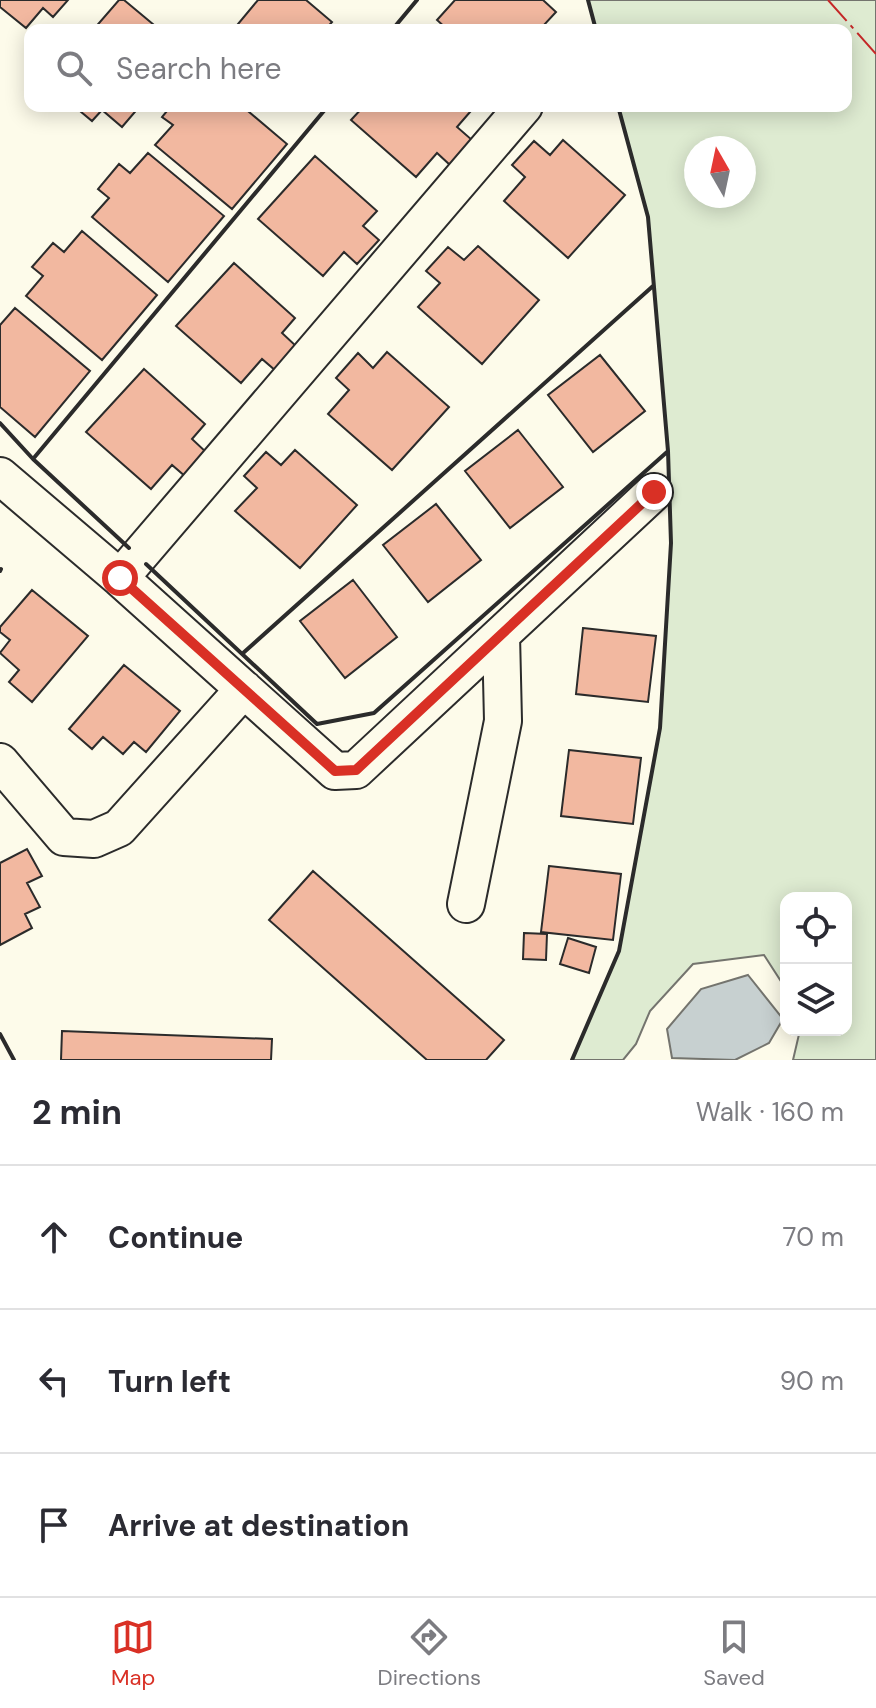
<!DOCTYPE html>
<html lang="en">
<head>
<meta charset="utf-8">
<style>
	body { margin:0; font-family:"DM Sans",sans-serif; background:#f7f7f7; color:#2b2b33 }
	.controls { position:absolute; right:24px; bottom:24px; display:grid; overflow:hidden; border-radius:16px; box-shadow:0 4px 20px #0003 }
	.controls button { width:72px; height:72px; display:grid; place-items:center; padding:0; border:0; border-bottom:2px solid #e1e1e2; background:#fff; color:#2b2b33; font:40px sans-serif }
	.compass { position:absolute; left:684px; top:136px; width:72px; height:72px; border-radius:50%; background:#fff; box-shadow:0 4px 20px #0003; rotate:351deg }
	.stop { position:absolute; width:24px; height:24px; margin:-18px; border:6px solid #d93025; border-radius:50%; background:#fff }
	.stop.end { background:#d93025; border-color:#fff; box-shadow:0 2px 8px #0008 }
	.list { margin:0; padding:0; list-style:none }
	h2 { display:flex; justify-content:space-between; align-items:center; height:104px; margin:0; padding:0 32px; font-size:34px }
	h2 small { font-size:26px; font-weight:400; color:#7c7c81 }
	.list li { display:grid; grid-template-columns:52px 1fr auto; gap:24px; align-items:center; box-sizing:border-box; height:144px; padding:0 32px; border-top:2px solid #e1e1e2 }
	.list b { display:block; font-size:30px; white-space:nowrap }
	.list em { font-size:26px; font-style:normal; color:#7c7c81 }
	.icon { flex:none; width:44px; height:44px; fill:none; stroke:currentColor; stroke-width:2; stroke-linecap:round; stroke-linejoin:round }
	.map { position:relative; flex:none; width:876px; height:1060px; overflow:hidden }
	.search { position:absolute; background:#fff; box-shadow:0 4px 20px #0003; left:24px; right:24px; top:24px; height:88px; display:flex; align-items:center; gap:20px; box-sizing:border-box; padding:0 28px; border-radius:16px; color:#7c7c81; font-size:30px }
	.sheet { height:536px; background:#fff }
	nav { display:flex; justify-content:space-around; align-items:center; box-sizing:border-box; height:112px; border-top:2px solid #e1e1e2; background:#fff; font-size:22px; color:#7c7c81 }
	nav a { display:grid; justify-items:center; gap:4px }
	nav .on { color:#d93025 }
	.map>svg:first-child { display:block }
</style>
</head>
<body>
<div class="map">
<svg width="876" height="1060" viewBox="0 0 876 1060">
	<rect width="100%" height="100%" fill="#fdfbea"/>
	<path fill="#deebd1" stroke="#74746e" stroke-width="2" fill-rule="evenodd" d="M 588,0 L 876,0 L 876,1060 L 793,1060 L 800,1030 L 846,1030 L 846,898 L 786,898 L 786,989 L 764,955 L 693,964 L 650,1011 L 636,1044 L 623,1060 L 572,1060 L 619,951 L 660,728 L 671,543 L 668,451 L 648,217 L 618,106 L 846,106 L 846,30 L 596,30 ZM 696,148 L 744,148 L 744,196 L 696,196 Z"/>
	<path fill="#c7d0d0" stroke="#74746e" stroke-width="2" d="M 748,975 L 783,1019 L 769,1043 L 735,1060 L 672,1058 L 667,1029 L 701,989 Z"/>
	<path fill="#f2b8a0" stroke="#2b2b2b" stroke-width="2" d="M 0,0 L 68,0 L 53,17 L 43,8 L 26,28 L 0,7 Z
		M 119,0 L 124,0 L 160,30 L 93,30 Z
		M 258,0 L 306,0 L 332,22 L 325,30 L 233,30 Z
		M 455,0 L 543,0 L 556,12 L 542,27 L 546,30 L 448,30 L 437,20 Z
		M 74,106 L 140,106 L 122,127 L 102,110 L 92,121 Z
		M 171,106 L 242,106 L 287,144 L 232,209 L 155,145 L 173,125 L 162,117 Z
		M 364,106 L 463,106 L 470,112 L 457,127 L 472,140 L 450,165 L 437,153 L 416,177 L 351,120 Z
		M 563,140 L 625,195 L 568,258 L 504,201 L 525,177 L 512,165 L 534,141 L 550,155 Z
		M 148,153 L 224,216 L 168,282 L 92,217 L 109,198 L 98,189 L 119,164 L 130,173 Z
		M 315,156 L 377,211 L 363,226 L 379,240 L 357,264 L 344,252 L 323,276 L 258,219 Z
		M 82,231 L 157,295 L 102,360 L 26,296 L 43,276 L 32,267 L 53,243 L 64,252 Z
		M 478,246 L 539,300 L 482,364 L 418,307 L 440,283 L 426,271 L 448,247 L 464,260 Z
		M 234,263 L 295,318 L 282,333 L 297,347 L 276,371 L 262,359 L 241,383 L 176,326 Z
		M 15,308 L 90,371 L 35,437 L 0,407 L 0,325 Z
		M 387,352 L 449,407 L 392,470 L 328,414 L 349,390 L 336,378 L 358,353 L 373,368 Z
		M 600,355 L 645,411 L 593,452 L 548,395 Z
		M 144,369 L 205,424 L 192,439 L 207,453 L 186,477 L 172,465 L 151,489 L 86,432 Z
		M 518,430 L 563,487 L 510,528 L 465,471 Z
		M 295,450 L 357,505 L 300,568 L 235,511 L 257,488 L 244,476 L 266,452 L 281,465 Z
		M 436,504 L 481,560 L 428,602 L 383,545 Z
		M 353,580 L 397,637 L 345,678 L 300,621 Z
		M 32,590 L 88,636 L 32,702 L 9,682 L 19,670 L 0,653 L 10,640 L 0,632 L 0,627 Z
		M 583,628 L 656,636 L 648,702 L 576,694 Z
		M 124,665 L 180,711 L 146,752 L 134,742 L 123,754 L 103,737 L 92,749 L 69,729 Z
		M 569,750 L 641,758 L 633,824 L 561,816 Z
		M 27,849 L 42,876 L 27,883 L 40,907 L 25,914 L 32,928 L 0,945 L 0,863 Z
		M 549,866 L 621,874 L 613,940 L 541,932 Z
		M 313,871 L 504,1040 L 486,1060 L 427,1060 L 269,920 Z
		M 524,933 L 547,934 L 546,960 L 523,959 Z
		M 568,938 L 596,947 L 589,973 L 560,964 Z
		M 62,1031 L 272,1039 L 271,1060 L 61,1060 Z"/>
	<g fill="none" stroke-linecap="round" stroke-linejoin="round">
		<defs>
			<path id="minor" d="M 0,476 L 120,578 L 335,771 L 356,770 L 654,492
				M 120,578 L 524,106
				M 0,762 L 64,837 L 94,839 L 119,828 L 244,689
				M 466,904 L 503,721 L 501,635"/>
		</defs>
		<use href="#minor" stroke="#2b2b2b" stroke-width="40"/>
		<use href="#minor" stroke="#fdfbea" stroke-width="36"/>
		<path stroke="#2b2b2b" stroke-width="4" d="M 588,0 L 596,30
			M 392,30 L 417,0
			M 0,423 L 33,459 L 129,548
			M 33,459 L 328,106
			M 146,564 L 317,724 L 374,713 L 667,452
			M 0,571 L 1,569
			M 242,654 L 653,286
			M 0,1034 L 14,1060
			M 572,1060 L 619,951 L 660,728 L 671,543 L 668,451 L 648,217 L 618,106"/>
		<path stroke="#c62828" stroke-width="2" stroke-dasharray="28 6 4 6" stroke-linecap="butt" d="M 828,0 L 876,54"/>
	</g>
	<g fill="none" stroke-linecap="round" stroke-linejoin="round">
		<path stroke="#d93025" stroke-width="10" d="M 120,578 L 335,771 L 356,770 L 654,492"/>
	</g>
</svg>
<div class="controls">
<button><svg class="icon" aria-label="locate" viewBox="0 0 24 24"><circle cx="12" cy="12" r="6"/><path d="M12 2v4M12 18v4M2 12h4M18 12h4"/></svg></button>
<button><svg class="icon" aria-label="layers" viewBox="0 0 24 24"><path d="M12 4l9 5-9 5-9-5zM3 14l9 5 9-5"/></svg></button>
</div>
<svg class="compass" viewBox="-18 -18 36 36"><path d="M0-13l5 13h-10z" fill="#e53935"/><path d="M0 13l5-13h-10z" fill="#7c7c81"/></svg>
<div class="stop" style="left:120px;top:578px"></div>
<div class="stop end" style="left:654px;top:492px"></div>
<div class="search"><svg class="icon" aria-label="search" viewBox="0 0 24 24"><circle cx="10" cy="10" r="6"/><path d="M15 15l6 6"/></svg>Search here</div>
</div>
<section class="sheet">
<h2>2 min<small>Walk · 160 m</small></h2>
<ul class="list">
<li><svg class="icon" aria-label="ahead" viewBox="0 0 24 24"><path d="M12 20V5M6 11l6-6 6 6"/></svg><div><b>Continue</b></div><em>70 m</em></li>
<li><svg class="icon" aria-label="left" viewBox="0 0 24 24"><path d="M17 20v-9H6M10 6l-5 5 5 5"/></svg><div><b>Turn left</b></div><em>90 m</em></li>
<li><svg class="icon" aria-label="arrive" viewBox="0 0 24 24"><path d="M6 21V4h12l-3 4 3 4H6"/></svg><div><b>Arrive at destination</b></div></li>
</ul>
</section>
<nav>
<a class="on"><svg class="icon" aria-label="map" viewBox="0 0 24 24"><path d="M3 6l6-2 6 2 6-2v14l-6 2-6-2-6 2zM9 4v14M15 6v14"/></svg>Map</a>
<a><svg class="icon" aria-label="directions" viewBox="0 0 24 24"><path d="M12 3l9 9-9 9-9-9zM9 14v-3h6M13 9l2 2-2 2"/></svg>Directions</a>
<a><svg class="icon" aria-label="saved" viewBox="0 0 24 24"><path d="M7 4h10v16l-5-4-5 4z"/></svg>Saved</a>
</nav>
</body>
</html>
